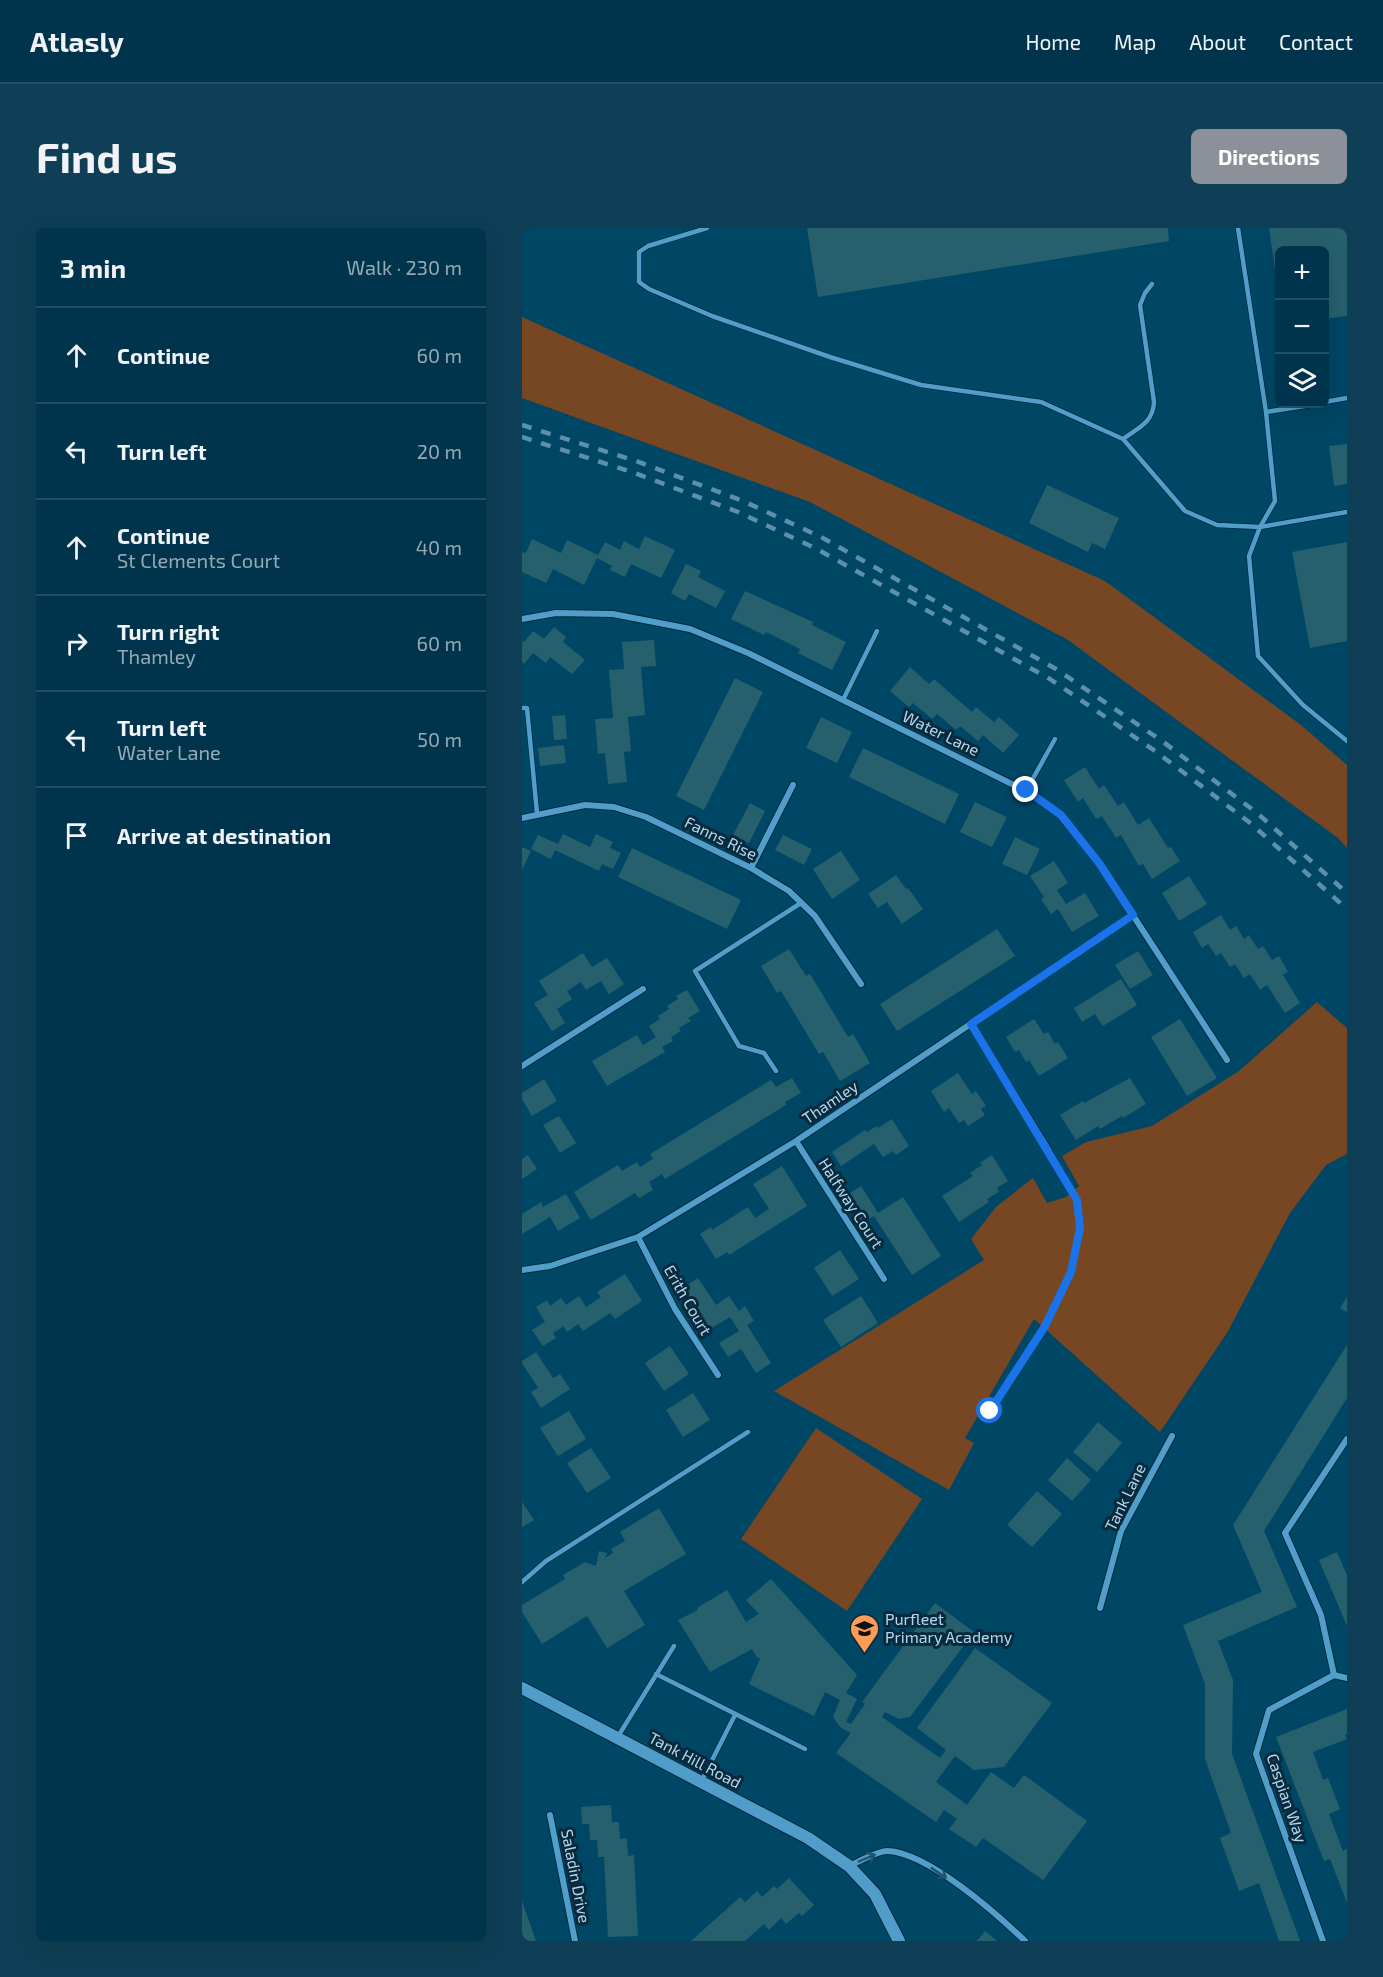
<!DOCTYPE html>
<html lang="en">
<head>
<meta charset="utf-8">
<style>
	body { margin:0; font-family:"Exo 2",sans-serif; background:#0e3f56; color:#f1f3f6 }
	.controls { position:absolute; right:18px; top:18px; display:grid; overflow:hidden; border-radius:9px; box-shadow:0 6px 24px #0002 }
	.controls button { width:54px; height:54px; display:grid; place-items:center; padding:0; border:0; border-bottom:2px solid #224f64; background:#00344c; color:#f1f3f6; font:30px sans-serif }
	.stop { position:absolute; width:18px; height:18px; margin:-14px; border:4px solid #1a73e8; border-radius:50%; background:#fff }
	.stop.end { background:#1a73e8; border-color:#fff; box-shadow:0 2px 6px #0008 }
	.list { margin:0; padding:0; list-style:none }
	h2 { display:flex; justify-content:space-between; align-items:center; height:78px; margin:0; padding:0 24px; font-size:26px }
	h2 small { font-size:20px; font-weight:400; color:#95aab5 }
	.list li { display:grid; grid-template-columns:39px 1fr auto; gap:18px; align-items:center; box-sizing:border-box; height:96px; padding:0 24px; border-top:2px solid #224f64 }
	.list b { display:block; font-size:22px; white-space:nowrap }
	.list p { margin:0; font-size:20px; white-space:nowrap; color:#95aab5 }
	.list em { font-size:20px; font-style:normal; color:#95aab5 }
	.icon { flex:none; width:33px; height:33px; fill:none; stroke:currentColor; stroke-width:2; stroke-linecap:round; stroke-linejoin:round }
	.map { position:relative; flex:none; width:825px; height:1713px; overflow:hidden; border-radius:9px }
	header { display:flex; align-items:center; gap:36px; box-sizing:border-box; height:84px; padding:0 30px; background:#00344c; border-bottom:2px solid #224f64 }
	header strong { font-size:28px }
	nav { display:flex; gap:33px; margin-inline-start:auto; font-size:21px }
	.intro { display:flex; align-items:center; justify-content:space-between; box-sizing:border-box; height:144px; padding:0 36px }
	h1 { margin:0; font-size:42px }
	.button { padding:15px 27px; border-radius:9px; background:#8c9099; color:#fff; font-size:21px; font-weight:700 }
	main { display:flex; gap:36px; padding:0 36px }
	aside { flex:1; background:#00344c; border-radius:9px; box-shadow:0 6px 24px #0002 }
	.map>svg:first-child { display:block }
</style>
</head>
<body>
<header>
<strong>Atlasly</strong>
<nav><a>Home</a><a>Map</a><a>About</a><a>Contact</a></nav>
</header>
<div class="intro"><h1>Find us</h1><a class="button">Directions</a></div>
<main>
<aside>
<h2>3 min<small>Walk · 230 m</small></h2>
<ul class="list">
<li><svg class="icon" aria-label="ahead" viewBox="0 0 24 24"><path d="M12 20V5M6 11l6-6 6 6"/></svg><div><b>Continue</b></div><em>60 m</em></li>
<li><svg class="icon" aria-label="left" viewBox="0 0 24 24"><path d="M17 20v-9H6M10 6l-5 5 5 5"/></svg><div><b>Turn left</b></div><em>20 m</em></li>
<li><svg class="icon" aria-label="ahead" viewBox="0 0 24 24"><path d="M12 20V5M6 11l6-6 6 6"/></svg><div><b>Continue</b><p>St Clements Court</p></div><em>40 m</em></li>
<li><svg class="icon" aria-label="right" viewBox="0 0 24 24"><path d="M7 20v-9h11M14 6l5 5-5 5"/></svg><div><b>Turn right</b><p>Thamley</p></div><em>60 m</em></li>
<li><svg class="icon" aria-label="left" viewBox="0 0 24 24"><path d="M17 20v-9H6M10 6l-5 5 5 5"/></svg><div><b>Turn left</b><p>Water Lane</p></div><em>50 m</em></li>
<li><svg class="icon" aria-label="arrive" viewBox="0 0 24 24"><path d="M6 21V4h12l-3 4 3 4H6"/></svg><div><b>Arrive at destination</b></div></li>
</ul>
</aside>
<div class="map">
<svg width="825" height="1713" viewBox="0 0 825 1713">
	<rect width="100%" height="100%" fill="#004665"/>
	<path fill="#774622" d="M 0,89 L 583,353 L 779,497 L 825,537 L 825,620 L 816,610 L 546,412 L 288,274 L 0,170 Z
		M 795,774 L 825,800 L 825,926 L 804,937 L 768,985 L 705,1105 L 638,1204 L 512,1091 L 443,1210 L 452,1215 L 427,1262 L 252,1163 L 462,1032 L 449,1011 L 474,979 L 511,950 L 525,975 L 544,969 L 557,958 L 540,928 L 564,914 L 630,898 L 717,843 Z
		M 294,1200 L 400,1271 L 325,1383 L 219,1311 Z"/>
	<path fill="#27606d" d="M 285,0 L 646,0 L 647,13 L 296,69 Z
		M 747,0 L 825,0 L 825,88 L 802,91 L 802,22 L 758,22 L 756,63 Z
		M 825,216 L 825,256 L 812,258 L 807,218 Z
		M 525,257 L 597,290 L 583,321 L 570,315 L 566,324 L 507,295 Z
		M 123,308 L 153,322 L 139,350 L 109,336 L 103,349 L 88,342 L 90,338 L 75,330 L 62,357 L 31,341 L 24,355 L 0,344 L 0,324 L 4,325 L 10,311 L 39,325 L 45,312 L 76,327 L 83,314 L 98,322 L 102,313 L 117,321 Z
		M 825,314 L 825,413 L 788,420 L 770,324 Z
		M 164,336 L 179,343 L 176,349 L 203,363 L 194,380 L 167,366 L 163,373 L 149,365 Z
		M 223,363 L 291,394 L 290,397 L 324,414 L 310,442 L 276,425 L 278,421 L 244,404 L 242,407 L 209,391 Z
		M 32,399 L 44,409 L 41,414 L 63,432 L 50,446 L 28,429 L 24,435 L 11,425 L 2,436 L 0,434 L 0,413 L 2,414 L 11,403 L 22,411 Z
		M 132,412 L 134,438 L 119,439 L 123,487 L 106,489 L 109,523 L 102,524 L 105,554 L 86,556 L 83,525 L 76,526 L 73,491 L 91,490 L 87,442 L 102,441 L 100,414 Z
		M 388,439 L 407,456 L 412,451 L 450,484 L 454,479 L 472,494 L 477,489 L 497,507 L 481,525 L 461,507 L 456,513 L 438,498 L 434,502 L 415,486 L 410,491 L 391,475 L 387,479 L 368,463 Z
		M 213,450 L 241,464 L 182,582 L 154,568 Z
		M 43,487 L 45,511 L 32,512 L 30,488 Z
		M 299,489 L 330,504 L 315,535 L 284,520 Z
		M 42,517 L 44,535 L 18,538 L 16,520 Z
		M 341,520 L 437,566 L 423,596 L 327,549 Z
		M 563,539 L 577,561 L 582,557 L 596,578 L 602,574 L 616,597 L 627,590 L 646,620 L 649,619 L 658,633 L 630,651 L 621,636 L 617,638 L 599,607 L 594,610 L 580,588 L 574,591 L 561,570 L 556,574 L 542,552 Z
		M 453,574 L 485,589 L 470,619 L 438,604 Z
		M 228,575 L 243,583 L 227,615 L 211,607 Z
		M 41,606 L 68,619 L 74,606 L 91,614 L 88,620 L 99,625 L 91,641 L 80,636 L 77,643 L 33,622 L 29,631 L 9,621 L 16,607 L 36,616 Z
		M 261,607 L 290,621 L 282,637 L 253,622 Z
		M 493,609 L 518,621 L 505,647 L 480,636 Z
		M 0,619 L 9,623 L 0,642 Z
		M 110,620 L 219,672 L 205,701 L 96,649 Z
		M 319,623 L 338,652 L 310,671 L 291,641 Z
		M 532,633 L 546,655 L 535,662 L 544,676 L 563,665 L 577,688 L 550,704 L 536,681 L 529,686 L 519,671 L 522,669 L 508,648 Z
		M 374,647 L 384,661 L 386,660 L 401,681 L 380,696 L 365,674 L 356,680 L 346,666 Z
		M 667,648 L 685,676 L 657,693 L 640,665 Z
		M 699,687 L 708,702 L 714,698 L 722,711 L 727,707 L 736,721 L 741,718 L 750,732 L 757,728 L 766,744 L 761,747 L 778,775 L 763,785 L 745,757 L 738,762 L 728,746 L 722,750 L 713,736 L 708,739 L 699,725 L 694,728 L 686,716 L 680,720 L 671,704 Z
		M 475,701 L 493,728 L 375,803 L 358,776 Z
		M 267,721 L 284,748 L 288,746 L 326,809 L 331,806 L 348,835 L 318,853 L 301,824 L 297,826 L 259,763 L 255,765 L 239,738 Z
		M 616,723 L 631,747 L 608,761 L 593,737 Z
		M 61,725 L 70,739 L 85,730 L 102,756 L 87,766 L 79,753 L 64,762 L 59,754 L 45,763 L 50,771 L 35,781 L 43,795 L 30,803 L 12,775 L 26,767 L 17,753 Z
		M 599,751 L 615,777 L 581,798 L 573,786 L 560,794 L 552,780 Z
		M 165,762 L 178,783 L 166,790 L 169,793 L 157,800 L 159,803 L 149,809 L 151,813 L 140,819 L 143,824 L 85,858 L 70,833 L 115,807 L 121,817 L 134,809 L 127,798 L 138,791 L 136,788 L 147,781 L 145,778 L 156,771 L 154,768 Z
		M 512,791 L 522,806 L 526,804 L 533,816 L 536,814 L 546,830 L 517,848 L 507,832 L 504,834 L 497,822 L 493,824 L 484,809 Z
		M 658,791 L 695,850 L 665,868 L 629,809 Z
		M 436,845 L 450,866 L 454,863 L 464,878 L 459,881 L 463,887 L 446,898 L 442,892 L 437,895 L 427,880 L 422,884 L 409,863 Z
		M 270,850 L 279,865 L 263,874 L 264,877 L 143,951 L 140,946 L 127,954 L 131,962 L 117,970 L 113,965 L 69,992 L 52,964 L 96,937 L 100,943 L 115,934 L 118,939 L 131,931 L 128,926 L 249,852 L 254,859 Z
		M 608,850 L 624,876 L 601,890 L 600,888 L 578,901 L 576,898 L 554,912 L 538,887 L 561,873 L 562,875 Z
		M 22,851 L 35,873 L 10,888 L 0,871 L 0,865 Z
		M 37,888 L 54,915 L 38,925 L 21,897 Z
		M 370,891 L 387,918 L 374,927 L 371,923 L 361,929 L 352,916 L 319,938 L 310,924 L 343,902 L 345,904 L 355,898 L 356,900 Z
		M 6,927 L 15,941 L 0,951 L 0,931 Z
		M 470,927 L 486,953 L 475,960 L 477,964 L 465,971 L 467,974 L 437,994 L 420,968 L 451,948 L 448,945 L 460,937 L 458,935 Z
		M 260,938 L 285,978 L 207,1027 L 205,1024 L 194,1031 L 178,1006 L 189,999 L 190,1002 L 226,979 L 233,990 L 247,981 L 231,956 Z
		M 339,958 L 356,985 L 381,969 L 419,1028 L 390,1047 L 352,988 L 340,995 L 323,968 Z
		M 44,966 L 58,990 L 36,1003 L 28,989 L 0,1006 L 0,986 L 19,974 L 21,979 Z
		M 318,1022 L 337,1051 L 310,1068 L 292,1040 Z
		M 103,1046 L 120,1073 L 93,1091 L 88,1085 L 61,1103 L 56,1096 L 45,1104 L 42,1098 L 31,1105 L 34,1110 L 21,1118 L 10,1102 L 23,1094 L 14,1079 L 25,1072 L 28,1078 L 39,1070 L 44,1077 L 57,1068 L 64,1079 L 79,1069 L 75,1064 Z
		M 176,1050 L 194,1077 L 207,1068 L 217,1083 L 223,1078 L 232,1093 L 225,1097 L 249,1135 L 234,1145 L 219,1121 L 206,1129 L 197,1115 L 217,1103 L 208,1089 L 188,1101 L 161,1060 Z
		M 339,1068 L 356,1095 L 319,1119 L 301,1092 Z
		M 825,1069 L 825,1084 L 818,1080 Z
		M 825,1117 L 825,1170 L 742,1303 L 775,1379 L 696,1413 L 711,1452 L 710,1526 L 778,1713 L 757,1713 L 737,1655 L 717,1663 L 698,1610 L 709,1605 L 683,1531 L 683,1456 L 661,1397 L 740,1364 L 711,1297 Z
		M 148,1118 L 167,1146 L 142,1163 L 123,1135 Z
		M 14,1124 L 31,1150 L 38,1146 L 48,1161 L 19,1180 L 9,1164 L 16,1160 L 0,1135 L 0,1133 Z
		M 171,1165 L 188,1192 L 161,1209 L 144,1182 Z
		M 47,1183 L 64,1211 L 36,1228 L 18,1200 Z
		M 576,1194 L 600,1215 L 575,1244 L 551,1224 Z
		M 69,1220 L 89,1250 L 65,1265 L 45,1235 Z
		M 545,1230 L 569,1252 L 550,1273 L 526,1252 Z
		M 515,1263 L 540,1286 L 510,1319 L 485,1297 Z
		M 0,1274 L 12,1292 L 0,1299 Z
		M 137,1280 L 164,1326 L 102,1363 L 123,1397 L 85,1420 L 65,1388 L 20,1416 L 0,1384 L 0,1377 L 43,1351 L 41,1347 L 63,1334 L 74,1338 L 77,1323 L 85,1325 L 83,1330 L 91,1325 L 89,1321 L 103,1313 L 98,1304 Z
		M 815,1324 L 825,1347 L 825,1398 L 797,1332 Z
		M 249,1351 L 335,1447 L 324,1465 L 335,1471 L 324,1494 L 329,1496 L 343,1476 L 340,1474 L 413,1375 L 452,1404 L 388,1489 L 377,1491 L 363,1484 L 360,1489 L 418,1530 L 424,1522 L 395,1500 L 453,1420 L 530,1475 L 482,1539 L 452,1542 L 433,1528 L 414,1554 L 445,1577 L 469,1544 L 492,1560 L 502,1547 L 565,1593 L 521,1652 L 461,1610 L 454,1619 L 427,1601 L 435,1591 L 422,1582 L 414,1594 L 314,1525 L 329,1505 L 318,1499 L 311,1489 L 318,1472 L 303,1464 L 292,1488 L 227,1456 L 238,1431 L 234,1428 L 230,1421 L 188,1444 L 156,1392 L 176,1382 L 175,1380 L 205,1362 L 224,1394 L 237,1386 L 224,1372 Z
		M 825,1481 L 825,1506 L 823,1507 L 825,1511 L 791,1524 L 801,1552 L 806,1550 L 818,1581 L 807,1586 L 821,1623 L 825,1621 L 825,1675 L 808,1631 L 802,1633 L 754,1509 Z
		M 89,1577 L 90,1594 L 97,1594 L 98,1611 L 105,1610 L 106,1628 L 112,1627 L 116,1708 L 86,1709 L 82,1629 L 76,1629 L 75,1612 L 68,1612 L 67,1596 L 60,1596 L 59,1579 Z
		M 267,1650 L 292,1677 L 280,1688 L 277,1685 L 264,1696 L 259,1690 L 247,1702 L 242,1696 L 223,1713 L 169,1713 L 218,1669 L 223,1674 L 235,1663 L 240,1669 L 252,1658 L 255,1661 Z
		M 0,1673 L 14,1713 L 0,1713 Z
		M 463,1703 L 475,1713 L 455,1713 Z"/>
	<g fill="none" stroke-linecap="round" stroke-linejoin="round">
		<defs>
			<path id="lane" d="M 185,0 L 126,18 L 117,24 L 117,54 L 127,61 L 190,88 L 308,129 L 399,157 L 519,174 L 601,211 L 663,283 L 695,297 L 738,299 L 825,284
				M 716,0 L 744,184 L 753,273 L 738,299 L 727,328 L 736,428 L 781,477 L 825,513
				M 802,174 L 825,170
				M 744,184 L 795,176
				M 601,211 C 616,200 631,195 632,174 L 618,77 L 623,65 L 630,56
				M 321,472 L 355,403
				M 0,480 L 5,480 L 15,585
				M 504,563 L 533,511
				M 254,843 L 242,825 L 217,818 L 173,743 L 279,675
				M 468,1183 L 523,1098 L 549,1044 L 558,1000 L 555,972 L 527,923
				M 0,1354 L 24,1333 L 226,1204
				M 134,1446 L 283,1521
				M 95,1510 L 152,1418
				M 179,1554 L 213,1487"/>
			<path id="street" d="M 0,391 L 34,385 L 91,386 L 168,401 L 226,425 L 504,563 L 539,587 L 577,635 L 705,832
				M 0,590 L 63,577 L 92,579 L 124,589 L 229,640 L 267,663 L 293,688 L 339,756
				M 229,640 L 271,557
				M 449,797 L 527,923
				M 0,838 L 121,761
				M 274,913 L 362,1051
				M 116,1009 L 153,1081 L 196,1147
				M 0,1042 L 28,1038 L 116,1009 L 274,913 L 611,687
				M 578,1380 L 599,1303 L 650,1208
				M 812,1447 L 825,1450
				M 28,1587 L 53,1713
				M 327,1638 C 336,1634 357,1622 366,1623 C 406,1625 474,1685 503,1713
				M 801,1713 L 734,1526 L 747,1482 L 812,1447 L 799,1387 L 763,1305 L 825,1211"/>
			<path id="secondary" d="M 0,1460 L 286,1610 L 327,1638 L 353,1666 L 377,1713"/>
		</defs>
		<use href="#lane" stroke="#002b40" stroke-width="6"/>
		<use href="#street" stroke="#002b40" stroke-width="8"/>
		<use href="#secondary" stroke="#002b40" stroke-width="14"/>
		<use href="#lane" stroke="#509eca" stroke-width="4.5"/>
		<use href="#street" stroke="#509eca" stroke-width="6"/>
		<use href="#secondary" stroke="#509dc9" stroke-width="12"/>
		<path stroke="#5c91ac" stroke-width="4.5" stroke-dasharray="10 10" stroke-linecap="butt" d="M 0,197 L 114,233 L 221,273 L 299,309 L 534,441 L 640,513 L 735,585 L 825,665
			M 0,209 L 110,244 L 216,284 L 293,320 L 528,451 L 633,523 L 727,594 L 825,681"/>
	</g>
	<defs><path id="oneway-shaft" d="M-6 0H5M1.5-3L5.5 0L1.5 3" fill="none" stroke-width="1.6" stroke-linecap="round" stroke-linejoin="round" transform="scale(1.5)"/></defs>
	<g stroke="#21536e">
		<use href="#oneway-shaft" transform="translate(345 1630) rotate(-23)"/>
		<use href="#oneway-shaft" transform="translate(417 1645) rotate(34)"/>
	</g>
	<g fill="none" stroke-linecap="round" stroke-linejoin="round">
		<path stroke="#1a73e8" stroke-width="8" d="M 468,1183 L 523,1098 L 549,1044 L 558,1000 L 555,972 L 449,796 L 611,687 L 577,635 L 539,587 L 504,562"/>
	</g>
	<defs>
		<symbol id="school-pin" viewBox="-11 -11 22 30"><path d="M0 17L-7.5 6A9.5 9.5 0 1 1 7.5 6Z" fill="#fd9d55" stroke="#082a3c"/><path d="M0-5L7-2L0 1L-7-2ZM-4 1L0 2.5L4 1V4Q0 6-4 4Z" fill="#111"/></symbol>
	</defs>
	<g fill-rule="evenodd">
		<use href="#school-pin" x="326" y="1384" width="33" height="45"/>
	</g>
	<g text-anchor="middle" stroke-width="6" stroke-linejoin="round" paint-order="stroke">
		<g font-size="16" fill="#b3d8ef" stroke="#082a3c">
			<text transform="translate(419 505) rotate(26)" y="6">Water Lane</text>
			<text transform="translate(199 610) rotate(26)" y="6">Fanns Rise</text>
			<text transform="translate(308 874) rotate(-34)" y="6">Thamley</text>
			<text transform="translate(329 975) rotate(57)" y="6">Halfway Court</text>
			<text transform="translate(166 1072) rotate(60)" y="6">Erith Court</text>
			<text transform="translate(603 1269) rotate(-64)" y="6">Tank Lane</text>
			<text transform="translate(173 1532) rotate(28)" y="6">Tank Hill Road</text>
			<text transform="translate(765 1570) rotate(71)" y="6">Caspian Way</text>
			<text transform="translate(54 1648) rotate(79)" y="6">Saladin Drive</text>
		</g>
		<g font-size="16" fill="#b3d8ef" stroke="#082a3c" text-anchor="start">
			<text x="363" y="1397">Purfleet<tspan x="363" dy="18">Primary Academy</tspan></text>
		</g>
	</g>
</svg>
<div class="controls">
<button>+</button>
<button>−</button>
<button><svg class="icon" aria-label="layers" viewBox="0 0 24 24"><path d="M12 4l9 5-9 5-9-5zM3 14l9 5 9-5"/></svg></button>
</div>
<div class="stop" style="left:468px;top:1183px"></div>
<div class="stop end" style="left:504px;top:562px"></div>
</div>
</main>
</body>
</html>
